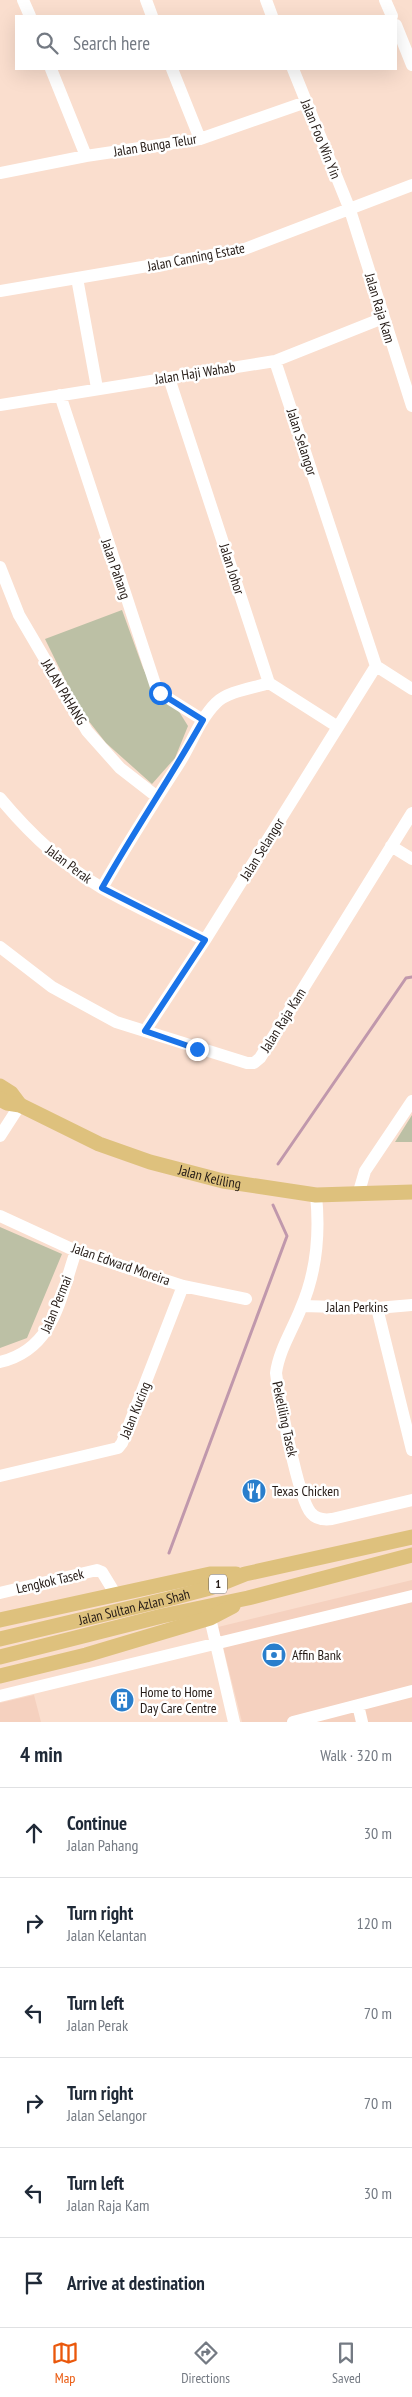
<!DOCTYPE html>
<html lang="en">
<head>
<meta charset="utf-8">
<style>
	body { margin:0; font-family:"PT Sans Narrow",sans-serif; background:#f6f6f7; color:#1f2937 }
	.stop { position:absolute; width:15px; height:15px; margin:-11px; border:4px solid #1a73e8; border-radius:50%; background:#fff }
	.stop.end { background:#1a73e8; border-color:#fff; box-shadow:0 1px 5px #0008 }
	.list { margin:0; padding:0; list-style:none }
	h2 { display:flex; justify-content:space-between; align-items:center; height:65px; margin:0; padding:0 20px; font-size:21px }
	h2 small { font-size:16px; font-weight:400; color:#747a83 }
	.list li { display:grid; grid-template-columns:32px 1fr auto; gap:15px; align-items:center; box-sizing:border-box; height:90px; padding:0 20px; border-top:1px solid #e0e1e3 }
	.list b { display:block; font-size:19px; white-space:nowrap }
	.list p { margin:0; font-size:16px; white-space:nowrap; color:#747a83 }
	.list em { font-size:16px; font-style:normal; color:#747a83 }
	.icon { flex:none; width:28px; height:28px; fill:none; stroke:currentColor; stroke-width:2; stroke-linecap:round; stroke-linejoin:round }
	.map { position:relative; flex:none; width:412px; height:1722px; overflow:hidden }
	.search { position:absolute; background:#fff; box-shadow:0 5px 20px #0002; left:15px; right:15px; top:15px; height:55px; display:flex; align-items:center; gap:12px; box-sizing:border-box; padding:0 18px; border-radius:0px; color:#747a83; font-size:19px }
	.sheet { height:605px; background:#fff }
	nav { display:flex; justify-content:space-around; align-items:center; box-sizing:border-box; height:70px; border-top:1px solid #e0e1e3; background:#fff; font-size:14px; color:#747a83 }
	nav a { display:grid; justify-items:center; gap:2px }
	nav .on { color:#ea580c }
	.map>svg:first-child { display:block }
</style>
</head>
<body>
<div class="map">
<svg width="412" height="1722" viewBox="0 0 412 1722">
	<rect width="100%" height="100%" fill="#fadece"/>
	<path fill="#f5d1bf" d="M 412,1580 L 412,1722 L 242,1722 L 218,1627 Z
		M 34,1695 L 41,1722 L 0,1722 L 0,1703 Z"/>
	<path fill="#bcc0a5" d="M 122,610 L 143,668 L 157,697 L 178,710 L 188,726 L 175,758 L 152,784 L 106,743 L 80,710 L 45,639 Z
		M 412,1115 L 412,1142 L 395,1142 Z
		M 0,1227 L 62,1254 L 27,1338 L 0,1348 Z"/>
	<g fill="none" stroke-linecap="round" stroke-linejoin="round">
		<path stroke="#c098ac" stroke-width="3" d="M 278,1164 L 406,978 L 412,977
			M 169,1553 L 287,1236 L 273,1205"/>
		<path stroke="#fff" stroke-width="12" d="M 23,0 L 30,16
			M 146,0 L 152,16
			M 266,0 L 272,16
			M 385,0 L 392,16
			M 396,25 L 412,65
			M 51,69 L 86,156
			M 172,69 L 200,139
			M 293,69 L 350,210 L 412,406
			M 0,173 L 86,156 L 200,139 L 306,102
			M 77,278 L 97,388
			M 0,291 L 242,250 L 412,185
			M 275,361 L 376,666 L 412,689
			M 169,378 L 269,683 L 338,727
			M 60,395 L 156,687 L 160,693 L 203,720
			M 0,405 L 275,361 L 383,318
			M 0,567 L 19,615 L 87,731 L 120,768 L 156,796
			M 0,798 C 29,833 63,865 102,888 C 135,907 171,923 205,940
			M 391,846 L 412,859
			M 102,888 C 126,846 152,805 178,765 C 191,745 199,720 216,703 C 228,691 254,688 269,683
			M 0,947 L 52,987 L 116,1022 L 247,1063 L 254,1063 L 260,1058 L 412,813
			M 145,1031 L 205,940 L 376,666
			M 0,1136 L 20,1105
			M 316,1195 C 320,1234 317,1271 301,1308 C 293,1329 279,1350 276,1373 C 279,1396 298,1499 311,1513 C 317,1520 325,1520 332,1519 L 412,1500
			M 358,1195 L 365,1171 L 412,1101
			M 0,1216 L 76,1251 L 183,1286 L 246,1299
			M 302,1306 L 377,1308 L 412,1305
			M 377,1308 L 412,1450
			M 0,1362 C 55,1349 60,1297 76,1251
			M 0,1476 L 118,1448 L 122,1443 L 183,1286
			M 0,1593 L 97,1570 L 102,1572 L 116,1595
			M 210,1618 L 234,1722
			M 0,1696 L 412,1596
			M 358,1705 L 362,1722
			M 293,1722 L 412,1691"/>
		<g stroke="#dec17d" stroke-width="15">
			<path d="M 0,1086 L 11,1093 L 20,1105"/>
			<path id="s1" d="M 0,1099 L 7,1103 L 20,1105 L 99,1144 L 150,1162 L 223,1181 L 316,1195 L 412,1192"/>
			<path d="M 0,1620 L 210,1574 L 236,1574"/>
			<path id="s2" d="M 0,1639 L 168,1599 L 210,1588 L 245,1574 L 412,1537"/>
			<path d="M 0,1657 L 162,1616 L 248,1598 L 412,1555"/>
			<path d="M 0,1676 L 86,1655 L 210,1618 L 233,1606"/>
		</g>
	</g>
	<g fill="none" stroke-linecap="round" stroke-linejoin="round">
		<path stroke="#1a73e8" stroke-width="6" d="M 160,693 L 203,720 C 171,777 134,831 102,888 L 205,940 L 145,1031 L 197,1049"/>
	</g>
	<defs>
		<symbol id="restaurant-disc" viewBox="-11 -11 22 22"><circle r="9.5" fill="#297ecc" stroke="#fff"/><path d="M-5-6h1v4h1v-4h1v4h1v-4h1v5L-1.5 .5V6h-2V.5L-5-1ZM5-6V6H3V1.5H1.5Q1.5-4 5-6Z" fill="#fff"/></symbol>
		<symbol id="bank-disc" viewBox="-11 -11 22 22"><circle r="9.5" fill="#297ecc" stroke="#fff"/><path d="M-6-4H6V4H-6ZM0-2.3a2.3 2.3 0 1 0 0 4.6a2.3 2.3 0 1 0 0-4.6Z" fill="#fff"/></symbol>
		<symbol id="building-disc" viewBox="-11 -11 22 22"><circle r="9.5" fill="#297ecc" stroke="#fff"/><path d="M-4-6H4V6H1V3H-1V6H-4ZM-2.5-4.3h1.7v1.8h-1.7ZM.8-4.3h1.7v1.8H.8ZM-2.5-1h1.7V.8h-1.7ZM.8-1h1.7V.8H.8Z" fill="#fff"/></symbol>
	</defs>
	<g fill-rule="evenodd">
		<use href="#restaurant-disc" x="240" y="1477" width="28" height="28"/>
		<use href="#bank-disc" x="260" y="1641" width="28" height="28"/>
		<use href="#building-disc" x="108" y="1686" width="28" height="28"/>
	</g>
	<g text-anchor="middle" stroke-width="5" stroke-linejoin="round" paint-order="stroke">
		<rect fill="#fff" stroke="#665f5b" stroke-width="1" x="209" y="1574.5" width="18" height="19" rx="4"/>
		<g font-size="12" font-weight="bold" fill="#241a15">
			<text x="218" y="1588">1</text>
		</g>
		<g font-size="14" fill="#241a15" stroke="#fff">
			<text transform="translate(321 139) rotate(68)" y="5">Jalan Foo Win Yin</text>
			<text transform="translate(155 145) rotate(-9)" y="5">Jalan Bunga Telur</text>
			<text transform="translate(196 257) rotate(-11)" y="5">Jalan Canning Estate</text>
			<text transform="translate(380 308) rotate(73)" y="5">Jalan Raja Kam</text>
			<text transform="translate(195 373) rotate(-9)" y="5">Jalan Haji Wahab</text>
			<text transform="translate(302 442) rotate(72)" y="5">Jalan Selangor</text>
			<text transform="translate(116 569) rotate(71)" y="5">Jalan Pahang</text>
			<text transform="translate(232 569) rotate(72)" y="5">Jalan Johor</text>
			<text transform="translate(64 692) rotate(59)" y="5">JALAN PAHANG</text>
			<text transform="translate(262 849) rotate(-58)" y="5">Jalan Selangor</text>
			<text transform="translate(69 864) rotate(37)" y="5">Jalan Perak</text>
			<text transform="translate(283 1020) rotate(-58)" y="5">Jalan Raja Kam</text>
			<text dy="5" stroke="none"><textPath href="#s1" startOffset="225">Jalan Keliling</textPath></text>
			<text transform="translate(121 1264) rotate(19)" y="5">Jalan Edward Moreira</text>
			<text transform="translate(56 1304) rotate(-68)" y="5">Jalan Permai</text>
			<text x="357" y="1312">Jalan Perkins</text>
			<text transform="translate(135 1410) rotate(-68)" y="5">Jalan Kucing</text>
			<text transform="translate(285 1419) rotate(78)" y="5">Pekeliling Tasek</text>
			<text transform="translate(50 1581) rotate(-13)" y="5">Lengkok Tasek</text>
			<text dy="5" stroke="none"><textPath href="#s2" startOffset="138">Jalan Sultan Azlan Shah</textPath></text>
		</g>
		<g font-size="14" fill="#241a15" stroke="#fff" text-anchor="start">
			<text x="272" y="1496">Texas Chicken</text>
			<text x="292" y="1660">Affin Bank</text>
			<text x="140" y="1697">Home to Home<tspan x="140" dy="16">Day Care Centre</tspan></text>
		</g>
	</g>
</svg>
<div class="stop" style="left:160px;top:693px"></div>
<div class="stop end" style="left:197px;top:1049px"></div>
<div class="search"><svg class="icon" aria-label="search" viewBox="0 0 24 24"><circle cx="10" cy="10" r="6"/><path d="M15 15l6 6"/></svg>Search here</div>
</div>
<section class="sheet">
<h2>4 min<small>Walk · 320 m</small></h2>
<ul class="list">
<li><svg class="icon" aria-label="ahead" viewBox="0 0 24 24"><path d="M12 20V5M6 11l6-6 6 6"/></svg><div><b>Continue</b><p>Jalan Pahang</p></div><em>30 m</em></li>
<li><svg class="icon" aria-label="right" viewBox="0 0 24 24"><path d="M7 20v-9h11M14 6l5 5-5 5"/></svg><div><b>Turn right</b><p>Jalan Kelantan</p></div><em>120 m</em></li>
<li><svg class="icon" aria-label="left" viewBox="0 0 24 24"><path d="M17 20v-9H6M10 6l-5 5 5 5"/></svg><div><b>Turn left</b><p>Jalan Perak</p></div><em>70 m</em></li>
<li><svg class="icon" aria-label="right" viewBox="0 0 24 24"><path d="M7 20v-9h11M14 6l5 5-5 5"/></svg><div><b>Turn right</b><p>Jalan Selangor</p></div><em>70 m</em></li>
<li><svg class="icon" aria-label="left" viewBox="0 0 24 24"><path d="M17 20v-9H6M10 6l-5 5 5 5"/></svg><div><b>Turn left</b><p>Jalan Raja Kam</p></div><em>30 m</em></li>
<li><svg class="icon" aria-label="arrive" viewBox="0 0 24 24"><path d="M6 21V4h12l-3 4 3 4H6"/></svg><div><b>Arrive at destination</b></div></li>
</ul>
</section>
<nav>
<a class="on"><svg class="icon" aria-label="map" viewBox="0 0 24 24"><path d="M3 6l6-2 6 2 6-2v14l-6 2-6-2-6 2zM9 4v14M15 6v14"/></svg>Map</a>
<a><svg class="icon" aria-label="directions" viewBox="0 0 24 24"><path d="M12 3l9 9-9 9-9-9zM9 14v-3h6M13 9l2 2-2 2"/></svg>Directions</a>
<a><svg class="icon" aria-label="saved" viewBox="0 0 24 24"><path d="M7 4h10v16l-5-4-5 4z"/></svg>Saved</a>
</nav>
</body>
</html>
